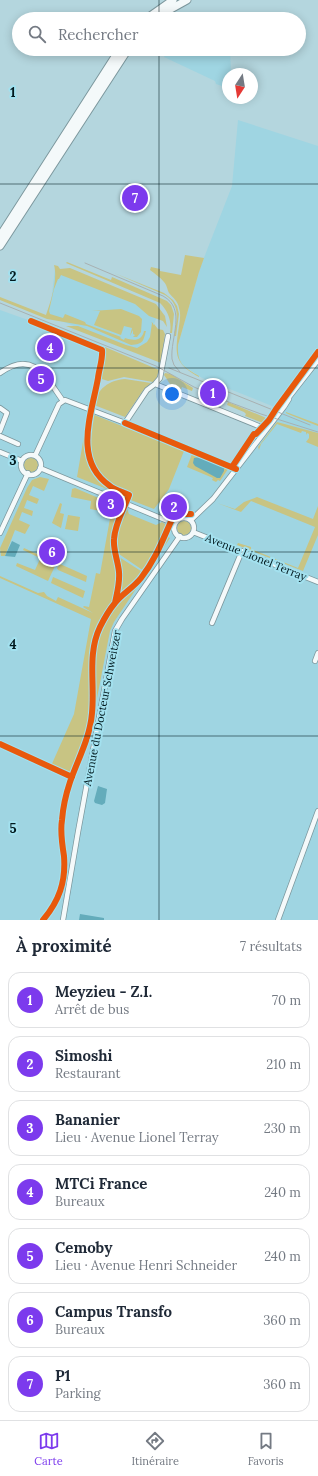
<!DOCTYPE html>
<html lang="fr">
<head>
<meta charset="utf-8">
<style>
	body { margin:0; font-family:Lora,serif; background:#f6f6f7; color:#1f2937 }
	.compass { position:absolute; left:222px; top:68px; width:36px; height:36px; border-radius:50%; background:#fff; box-shadow:0 2px 10px #0003; rotate:192deg }
	.you { position:absolute; left:172px; top:394px; width:14px; height:14px; margin:-10px; border:3px solid #fff; border-radius:50%; background:#1a73e8; box-shadow:0 0 0 6px #1a73e833 }
	.badge { display:grid; place-items:center; width:26px; height:26px; border-radius:50%; background:#7c3aed; color:#fff; font-size:13px; font-weight:700 }
	.pin { position:absolute; translate:-50% -50%; border:2px solid #fff; box-shadow:0 1px 4px #0006 }
	.list { margin:0; padding:0; list-style:none }
	h2 { display:flex; justify-content:space-between; align-items:center; height:52px; margin:0; padding:0 16px; font-size:17px }
	h2 small { font-size:13px; font-weight:400; color:#747a83 }
	.list li { display:grid; grid-template-columns:26px 1fr auto; gap:12px; align-items:center; box-sizing:border-box; height:56px; margin:0 8px 8px; padding:0 8px; border:1px solid #e0e1e3; border-radius:12px }
	.list b { display:block; font-size:15px; white-space:nowrap }
	.list p { margin:0; font-size:13px; white-space:nowrap; color:#747a83 }
	.list em { font-size:13px; font-style:normal; color:#747a83 }
	.icon { flex:none; width:22px; height:22px; fill:none; stroke:currentColor; stroke-width:2; stroke-linecap:round; stroke-linejoin:round }
	.map { position:relative; flex:none; width:318px; height:920px; overflow:hidden }
	.search { position:absolute; background:#fff; box-shadow:0 2px 10px #0003; left:12px; right:12px; top:12px; height:44px; display:flex; align-items:center; gap:10px; box-sizing:border-box; padding:0 14px; border-radius:22px; color:#747a83; font-size:15px }
	.sheet { height:500px; background:#fff }
	nav { display:flex; justify-content:space-around; align-items:center; box-sizing:border-box; height:56px; border-top:1px solid #e0e1e3; background:#fff; font-size:11px; color:#747a83 }
	nav a { display:grid; justify-items:center; gap:2px }
	nav .on { color:#7c3aed }
	.map>svg:first-child { display:block }
</style>
</head>
<body>
<div class="map">
<svg width="318" height="920" viewBox="0 0 318 920">
	<rect width="100%" height="100%" fill="#b4d6de"/>
	<path fill="#9fd5e2" d="M 168,49 L 213,49 L 221,53 L 222,49 L 230,49 L 231,74 L 228,74 L 228,84 L 222,86 L 216,84 L 215,81 L 164,57 Z
		M 238,120 L 318,146 L 318,920 L 0,920 L 0,310 L 45,326 L 99,350 L 89,409 L 232,467 L 277,408 L 202,378 L 182,365 L 177,355 L 178,345 L 200,268 L 232,186 Z
		M 55,269 L 159,311 L 154,324 L 148,355 L 46,315 L 51,302 Z"/>
	<path fill="#c8c483" d="M 185,255 L 204,258 L 199,272 L 178,345 C 177,364 184,367 199,376 L 199,377 C 173,363 175,353 179,326 C 180,320 181,314 179,308 C 178,301 173,298 169,293 C 167,289 167,285 164,282 C 160,277 155,274 150,270 L 151,267 L 160,269 L 160,271 L 181,275 Z
		M 67,262 L 111,280 L 112,277 L 167,301 L 171,305 L 174,314 L 172,333 L 170,333 C 172,321 168,311 160,303 L 66,263 Z
		M 54,265 L 58,266 L 60,269 L 70,268 L 156,304 L 165,316 L 167,327 L 163,321 L 149,316 L 135,304 L 61,275 L 59,279 L 58,279 L 54,289 L 49,311 L 50,314 L 63,318 L 65,314 L 85,322 L 86,324 L 121,337 L 120,338 L 124,340 L 125,338 C 134,341 142,341 144,331 L 146,331 C 143,341 144,344 131,345 L 87,326 L 47,319 L 0,300 L 0,297 L 46,315 C 51,300 58,280 54,265 Z
		M 114,273 L 164,293 L 173,300 L 177,306 L 179,314 L 176,336 L 174,336 C 177,320 181,305 165,295 Z
		M 121,309 L 139,316 L 142,319 L 141,332 L 137,337 L 133,337 L 135,335 L 133,334 L 133,330 L 130,336 L 132,328 L 124,326 L 121,335 L 94,325 L 100,311 L 92,311 Z
		M 151,322 L 153,323 L 153,325 L 154,324 L 158,329 L 163,330 L 165,334 L 161,363 L 66,326 L 78,326 L 126,345 L 137,348 L 147,342 L 150,337 L 152,323 Z
		M 105,347 L 159,370 L 156,380 L 153,382 L 124,377 L 108,381 L 102,379 L 99,375 Z
		M 165,373 L 171,374 L 193,388 L 192,391 L 182,387 L 181,390 C 170,388 170,383 164,375 Z
		M 125,379 L 151,383 L 144,389 L 125,417 L 94,405 C 97,389 109,380 125,379 Z
		M 228,402 L 264,417 L 267,419 L 263,423 L 245,416 L 246,414 L 244,412 L 227,405 Z
		M 88,412 L 90,413 C 82,455 84,477 128,495 L 127,497 L 77,477 Z
		M 286,412 L 318,424 L 318,426 L 288,414 L 286,413 Z
		M 92,414 L 184,451 L 169,489 L 154,509 L 128,499 L 130,494 C 89,476 83,456 92,414 Z
		M 277,422 L 318,433 L 318,447 L 306,442 L 309,438 L 309,434 L 307,433 L 306,435 L 306,432 L 302,431 L 301,433 L 277,424 L 261,444 L 259,450 L 258,447 Z
		M 192,454 L 226,468 L 228,469 L 220,481 L 218,480 L 216,482 L 212,480 L 213,478 L 187,467 Z
		M24 465a7 7 0 1 1 14 0a7 7 0 1 1-14 0Z
		M 40,477 L 49,479 L 44,491 L 33,486 L 29,495 L 39,499 L 37,504 L 27,500 L 24,508 L 33,511 L 32,516 L 22,512 L 19,520 L 30,525 L 25,534 L 15,530 L 5,556 L 1,556 L 0,548 L 27,488 L 32,480 Z
		M 75,488 L 108,502 L 111,511 L 113,504 L 122,508 C 117,522 110,534 113,549 C 115,563 119,574 117,588 C 113,610 96,625 92,647 C 88,667 93,688 91,708 C 90,732 81,753 71,775 L 51,766 L 74,714 L 91,619 L 0,578 L 0,576 L 38,593 L 44,592 L 47,596 L 56,601 L 58,597 L 93,613 L 83,607 L 84,606 L 89,607 L 96,573 L 100,574 L 111,513 L 90,509 L 91,501 L 71,497 L 72,489 Z
		M 257,497 L 313,519 L 318,506 L 318,535 L 303,571 L 237,545 L 238,543 L 251,547 L 251,549 L 298,568 L 315,527 L 251,501 L 241,512 L 217,503 L 235,509 L 244,502 Z
		M 60,503 L 62,504 L 60,513 L 64,514 L 61,528 L 52,523 Z
		M 126,506 L 129,514 L 156,525 L 162,522 L 168,526 L 158,550 L 144,571 L 116,552 C 113,535 119,521 126,506 Z
		M 68,515 L 80,517 L 78,531 L 65,529 Z
		M177 528a7 7 0 1 1 14 0a7 7 0 1 1-14 0Z
		M 166,536 L 170,538 L 114,622 L 110,631 L 92,724 C 96,695 88,663 98,636 C 106,612 122,601 138,583 C 150,569 159,554 166,536 Z
		M 47,544 L 51,546 L 54,550 L 57,550 L 56,553 L 62,556 L 57,562 L 43,555 Z
		M 24,548 L 57,563 L 55,565 L 23,550 Z
		M 116,555 L 144,573 L 116,601 C 120,585 121,571 116,555 Z
		M 40,559 L 55,566 L 48,581 L 16,566 L 17,563 L 35,570 Z
		M 60,564 L 87,576 L 86,582 L 58,570 L 57,568 Z
		M 53,577 L 85,591 L 83,598 L 51,583 Z"/>
	<path fill="#64acbb" d="M 199,457 L 224,468 L 224,471 L 220,478 L 217,478 L 195,466 L 193,463 L 194,458 Z
		M 12,541 L 20,545 L 15,557 L 5,556 Z
		M 98,786 L 107,789 L 105,803 L 102,805 L 95,803 L 94,801 Z
		M 80,914 L 104,918 L 104,920 L 79,920 Z"/>
	<g fill="none" stroke-linecap="round" stroke-linejoin="round">
		<defs>
			<path id="street" d="M 0,373 C 33,349 46,377 63,401
				M 155,384 L 266,429
				M 286,401 L 318,360
				M 0,408 L 7,413 L 0,431
				M 125,423 L 147,390 L 155,384 L 160,378 L 168,336
				M 0,436 L 18,444
				M 0,452 L 22,461
				M21 465a10 10 0 1 1 20 0a10 10 0 1 1-20 0Z
				M 35,456 L 59,404 L 65,400 L 128,424 L 236,469
				M 40,468 L 175,524
				M174 528a10 10 0 1 1 20 0a10 10 0 1 1-20 0Z
				M 191,520 L 213,499 L 284,407 L 289,399
				M 193,532 L 318,582
				M 0,533 L 28,473
				M 212,623 L 242,551
				M 315,661 L 318,653
				M 63,920 L 78,832 L 115,631 L 122,619 L 180,536
				M 278,920 L 318,811"/>
			<path id="primary" d="M 146,19 L 173,0
				M 156,19 L 169,10 L 187,0
				M 0,236 L 120,49
				M 0,246 L 128,49"/>
		</defs>
		<use href="#street" stroke="#7c979d" stroke-width="6"/>
		<use href="#primary" stroke="#7c979d" stroke-width="9"/>
		<use href="#street" stroke="#f4f9fa" stroke-width="4.5"/>
		<use href="#primary" stroke="#f4f9fa" stroke-width="7"/>
		<path stroke="#a8b1b2" stroke-width="1" d="M 85,263 L 163,296 C 187,309 170,338 172,359 L 174,365 L 180,372
			M 0,303 L 156,366 L 194,387 L 226,401 L 261,414 L 318,432
			M 169,368 L 310,425"/>
		<defs>
			<path id="cycleway" d="M 31,321 L 102,350 C 103,359 99,369 98,378 C 92,413 72,460 110,486 C 115,490 123,492 129,495 C 124,509 115,523 114,539 C 113,550 118,561 119,572 C 120,583 117,593 115,603
				M 125,423 L 236,469
				M 232,467 L 254,434 L 256,434 L 269,420 L 276,409 L 318,352
				M 0,744 L 72,777
				M 43,920 C 59,901 66,882 64,856 C 62,844 60,832 62,820 C 63,807 66,794 70,782 C 78,759 90,738 92,713 C 95,684 87,654 100,627 C 104,619 109,610 115,603 C 122,594 133,588 141,578 C 156,559 163,539 173,517 L 184,514 L 191,514"/>
		</defs>
		<use href="#cycleway" stroke="#a3e1ef" stroke-width="8"/>
		<use href="#cycleway" stroke="#e8590c" stroke-width="6"/>
	</g>
	<path fill="none" stroke="#01191e" stroke-width="1" stroke-opacity="0.55" d="M 159,0 L 159,19M 159,49 L 159,920M 0,184 L 318,184M 0,368 L 318,368M 0,552 L 318,552M 0,736 L 318,736"/>
	<g text-anchor="middle" stroke-width="4" stroke-linejoin="round" paint-order="stroke">
		<g font-size="11" fill="#01191e" stroke="#a3e1ef">
			<text transform="translate(256 557) rotate(22)" y="4">Avenue Lionel Terray</text>
			<text transform="translate(102 708) rotate(-79)" y="4">Avenue du Docteur Schweitzer</text>
		</g>
	</g>
	<g font-size="13" text-anchor="middle" font-weight="bold" fill="#01191e" stroke="#a3e1ef" stroke-width="4" stroke-linejoin="round" paint-order="stroke">
		<text x="13" y="97">1</text>
		<text x="13" y="281">2</text>
		<text x="13" y="465">3</text>
		<text x="13" y="649">4</text>
		<text x="13" y="833">5</text>
	</g>
</svg>
<svg class="compass" viewBox="-18 -18 36 36"><path d="M0-13l5 13h-10z" fill="#e53935"/><path d="M0 13l5-13h-10z" fill="#747a83"/></svg>
<div class="you"></div>
<div class="pin badge" style="left:213px;top:393px">1</div>
<div class="pin badge" style="left:174px;top:507px">2</div>
<div class="pin badge" style="left:111px;top:504px">3</div>
<div class="pin badge" style="left:50px;top:348px">4</div>
<div class="pin badge" style="left:41px;top:379px">5</div>
<div class="pin badge" style="left:52px;top:552px">6</div>
<div class="pin badge" style="left:135px;top:198px">7</div>
<div class="search"><svg class="icon" aria-label="search" viewBox="0 0 24 24"><circle cx="10" cy="10" r="6"/><path d="M15 15l6 6"/></svg>Rechercher</div>
</div>
<section class="sheet">
<h2>À proximité<small>7 résultats</small></h2>
<ul class="list">
<li><span class="badge">1</span><div><b>Meyzieu - Z.I.</b><p>Arrêt de bus</p></div><em>70 m</em></li>
<li><span class="badge">2</span><div><b>Simoshi</b><p>Restaurant</p></div><em>210 m</em></li>
<li><span class="badge">3</span><div><b>Bananier</b><p>Lieu · Avenue Lionel Terray</p></div><em>230 m</em></li>
<li><span class="badge">4</span><div><b>MTCi France</b><p>Bureaux</p></div><em>240 m</em></li>
<li><span class="badge">5</span><div><b>Cemoby</b><p>Lieu · Avenue Henri Schneider</p></div><em>240 m</em></li>
<li><span class="badge">6</span><div><b>Campus Transfo</b><p>Bureaux</p></div><em>360 m</em></li>
<li><span class="badge">7</span><div><b>P1</b><p>Parking</p></div><em>360 m</em></li>
</ul>
</section>
<nav>
<a class="on"><svg class="icon" aria-label="map" viewBox="0 0 24 24"><path d="M3 6l6-2 6 2 6-2v14l-6 2-6-2-6 2zM9 4v14M15 6v14"/></svg>Carte</a>
<a><svg class="icon" aria-label="directions" viewBox="0 0 24 24"><path d="M12 3l9 9-9 9-9-9zM9 14v-3h6M13 9l2 2-2 2"/></svg>Itinéraire</a>
<a><svg class="icon" aria-label="saved" viewBox="0 0 24 24"><path d="M7 4h10v16l-5-4-5 4z"/></svg>Favoris</a>
</nav>
</body>
</html>
